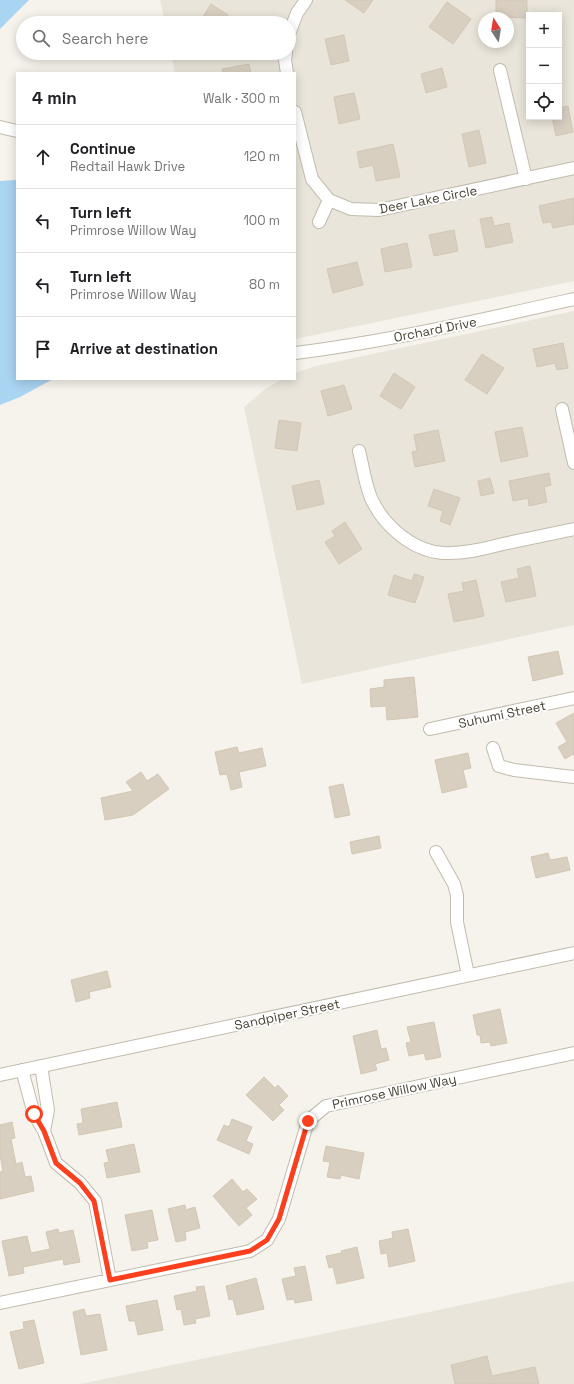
<!DOCTYPE html>
<html lang="en">
<head>
<meta charset="utf-8">
<style>
	body { margin:0; font-family:"Space Grotesk",sans-serif; background:#f2f2f2; color:#202124 }
	.controls { position:absolute; right:12px; top:12px; display:grid; overflow:hidden; border-radius:0px; box-shadow:0 2px 10px #0003 }
	.controls button { width:36px; height:36px; display:grid; place-items:center; padding:0; border:0; border-bottom:1px solid #e0e0e0; background:#fff; color:#202124; font:20px sans-serif }
	.compass { position:absolute; left:478px; top:12px; width:36px; height:36px; border-radius:50%; background:#fff; box-shadow:0 2px 10px #0003; rotate:348deg }
	.stop { position:absolute; width:12px; height:12px; margin:-9px; border:3px solid #fc3f1d; border-radius:50%; background:#fff }
	.stop.end { background:#fc3f1d; border-color:#fff; box-shadow:0 1px 4px #0008 }
	.list { margin:0; padding:0; list-style:none }
	h2 { display:flex; justify-content:space-between; align-items:center; height:52px; margin:0; padding:0 16px; font-size:17px }
	h2 small { font-size:13px; font-weight:400; color:#757577 }
	.list li { display:grid; grid-template-columns:26px 1fr auto; gap:12px; align-items:center; box-sizing:border-box; height:64px; padding:0 16px; border-top:1px solid #e0e0e0 }
	.list b { display:block; font-size:15px; white-space:nowrap }
	.list p { margin:0; font-size:13px; white-space:nowrap; color:#757577 }
	.list em { font-size:13px; font-style:normal; color:#757577 }
	.icon { flex:none; width:22px; height:22px; fill:none; stroke:currentColor; stroke-width:2; stroke-linecap:round; stroke-linejoin:round }
	.map { position:relative; flex:none; width:574px; height:1384px; overflow:hidden }
	.search { position:absolute; background:#fff; box-shadow:0 2px 10px #0003; left:16px; top:16px; width:280px; height:44px; display:flex; align-items:center; gap:10px; box-sizing:border-box; padding:0 14px; border-radius:22px; color:#757577; font-size:15px }
	.panel { position:absolute; background:#fff; box-shadow:0 2px 10px #0003; left:16px; top:72px; width:280px; height:308px; border-radius:0px }
	.map>svg:first-child { display:block }
</style>
</head>
<body>
<div class="map">
<svg width="574" height="1384" viewBox="0 0 574 1384">
	<rect width="100%" height="100%" fill="#f6f3ec"/>
	<path fill="#eae5da" fill-rule="evenodd" d="M 160,0 L 574,0 L 574,281 L 295,339 L 295,73 L 175,73 L 171,53 L 289,53 L 289,23 L 165,23 ZM 529,15 L 559,15 L 559,117 L 529,117 ZM 484,18 L 508,18 L 508,42 L 484,42 Z
		M 574,311 L 574,625 L 302,684 L 244,407 L 265,389 L 282,379 L 295,379 L 295,373 L 316,366 Z
		M 574,1281 L 574,1384 L 80,1384 L 429,1312 Z"/>
	<path fill="#a9d4f2" d="M 0,0 L 29,0 L 0,29 Z
		M 17,180 L 17,379 L 53,379 L 20,397 L 0,405 L 0,181 Z"/>
	<path fill="#d8cfc1" stroke="#d3c7b4" d="M 345,0 L 373,0 L 364,13 Z
		M 496,0 L 527,0 L 527,18 L 496,17 Z
		M 447,2 L 471,19 L 453,44 L 429,27 Z
		M 211,4 L 228,15 L 222,23 L 199,23 Z
		M 344,35 L 349,61 L 331,65 L 325,39 Z
		M 249,64 L 251,73 L 223,73 L 222,69 Z
		M 442,68 L 447,87 L 426,93 L 421,74 Z
		M 354,93 L 360,119 L 339,124 L 334,97 Z
		M 568,106 L 573,132 L 556,136 L 552,117 L 559,117 L 559,108 Z
		M 479,130 L 486,163 L 469,167 L 462,134 Z
		M 393,144 L 400,177 L 376,181 L 373,165 L 360,168 L 357,152 Z
		M 574,198 L 574,224 L 553,228 L 551,222 L 543,223 L 539,206 Z
		M 492,217 L 494,226 L 509,223 L 513,242 L 486,248 L 480,219 Z
		M 454,230 L 458,251 L 434,256 L 429,235 Z
		M 407,243 L 412,267 L 385,272 L 381,249 Z
		M 357,262 L 363,285 L 333,293 L 327,269 Z
		M 563,343 L 568,368 L 557,370 L 555,363 L 537,367 L 533,349 Z
		M 482,354 L 504,368 L 487,394 L 465,380 Z
		M 394,373 L 415,387 L 401,409 L 380,396 Z
		M 344,385 L 352,409 L 328,416 L 321,391 Z
		M 279,420 L 301,423 L 297,451 L 275,448 Z
		M 522,427 L 528,456 L 501,462 L 495,432 Z
		M 438,430 L 445,461 L 415,467 L 412,452 L 417,451 L 414,435 Z
		M 549,473 L 551,485 L 544,487 L 547,502 L 529,506 L 528,498 L 513,501 L 509,481 Z
		M 490,478 L 494,493 L 481,496 L 478,481 Z
		M 319,480 L 324,504 L 297,510 L 292,486 Z
		M 434,489 L 460,498 L 450,525 L 440,521 L 443,511 L 428,506 Z
		M 345,522 L 362,549 L 339,564 L 325,542 L 335,536 L 332,531 Z
		M 530,566 L 536,596 L 506,602 L 501,582 L 519,578 L 517,569 Z
		M 414,574 L 424,577 L 415,603 L 388,595 L 394,575 L 412,581 Z
		M 476,580 L 484,616 L 454,622 L 448,594 L 464,591 L 462,583 Z
		M 558,651 L 563,674 L 533,681 L 528,657 Z
		M 414,677 L 418,717 L 387,720 L 386,706 L 371,707 L 370,689 L 384,687 L 384,680 Z
		M 574,713 L 574,756 L 573,754 L 565,759 L 558,747 L 567,742 L 556,723 Z
		M 237,747 L 239,753 L 262,748 L 266,766 L 239,772 L 242,787 L 231,790 L 227,774 L 220,775 L 215,752 Z
		M 468,753 L 471,768 L 463,770 L 467,787 L 442,793 L 435,760 Z
		M 141,772 L 147,781 L 158,774 L 169,789 L 133,815 L 105,820 L 101,798 L 133,791 L 126,782 Z
		M 343,784 L 350,815 L 335,818 L 329,787 Z
		M 379,836 L 381,848 L 352,854 L 350,842 Z
		M 548,853 L 550,860 L 567,857 L 570,870 L 536,878 L 531,857 Z
		M 107,971 L 111,987 L 89,992 L 90,998 L 76,1002 L 71,980 Z
		M 500,1009 L 507,1043 L 491,1046 L 490,1042 L 481,1043 L 480,1035 L 477,1035 L 473,1015 Z
		M 434,1022 L 441,1057 L 426,1060 L 424,1053 L 409,1056 L 406,1043 L 411,1042 L 407,1027 Z
		M 377,1030 L 381,1049 L 386,1048 L 389,1060 L 375,1064 L 377,1070 L 361,1074 L 353,1036 Z
		M 264,1077 L 275,1088 L 278,1085 L 288,1096 L 279,1105 L 284,1110 L 273,1121 L 246,1095 Z
		M 117,1102 L 122,1127 L 79,1135 L 77,1124 L 83,1123 L 81,1109 Z
		M 232,1119 L 252,1127 L 246,1141 L 253,1144 L 249,1154 L 217,1140 L 224,1125 L 229,1127 Z
		M 12,1122 L 15,1138 L 11,1139 L 16,1164 L 22,1162 L 25,1177 L 31,1176 L 34,1191 L 0,1199 L 0,1172 L 3,1171 L 0,1155 L 0,1125 Z
		M 134,1144 L 140,1172 L 107,1178 L 104,1163 L 109,1162 L 106,1150 Z
		M 326,1146 L 364,1153 L 359,1179 L 341,1175 L 340,1179 L 327,1177 L 330,1162 L 323,1161 Z
		M 232,1179 L 243,1192 L 247,1189 L 257,1199 L 246,1208 L 252,1215 L 239,1226 L 213,1196 Z
		M 185,1205 L 186,1210 L 195,1207 L 200,1228 L 185,1232 L 186,1240 L 176,1242 L 168,1209 Z
		M 152,1210 L 158,1240 L 147,1242 L 148,1248 L 132,1251 L 125,1215 Z
		M 58,1229 L 59,1233 L 73,1230 L 80,1262 L 64,1265 L 63,1259 L 23,1267 L 24,1273 L 9,1276 L 2,1241 L 27,1236 L 31,1253 L 50,1249 L 46,1232 Z
		M 408,1229 L 415,1261 L 389,1267 L 387,1253 L 381,1254 L 379,1241 L 393,1238 L 392,1232 Z
		M 357,1247 L 364,1278 L 337,1284 L 333,1267 L 329,1268 L 326,1256 L 342,1253 L 341,1251 Z
		M 305,1266 L 312,1300 L 295,1303 L 294,1299 L 287,1300 L 282,1279 L 296,1276 L 294,1268 Z
		M 256,1278 L 264,1309 L 237,1315 L 233,1299 L 229,1300 L 226,1286 Z
		M 204,1286 L 210,1316 L 195,1319 L 196,1323 L 184,1325 L 181,1309 L 177,1310 L 174,1296 L 197,1291 L 196,1287 Z
		M 157,1300 L 163,1330 L 138,1335 L 135,1321 L 129,1321 L 126,1306 Z
		M 84,1309 L 86,1316 L 100,1314 L 107,1350 L 81,1355 L 73,1312 Z
		M 34,1320 L 44,1363 L 19,1369 L 10,1332 L 24,1329 L 23,1322 Z
		M 487,1356 L 492,1376 L 535,1367 L 539,1384 L 455,1384 L 451,1365 Z"/>
	<g fill="none" stroke-linecap="round" stroke-linejoin="round">
		<defs>
			<path id="minor" d="M 289,34 L 297,13 L 306,0
				M 286,53 L 285,60 L 287,73
				M 500,70 L 526,179
				M 295,112 L 312,179 L 329,200 L 351,209 L 379,210 L 574,168
				M 0,127 L 17,131
				M 319,222 L 329,200
				M 295,353 C 389,341 481,320 574,299
				M 562,409 L 574,463
				M 359,451 C 363,467 365,483 371,498 C 383,525 412,551 443,553 C 463,554 483,549 503,544 C 526,539 550,534 574,529
				M 430,729 L 574,698
				M 493,748 L 499,766 L 514,770 L 574,777
				M 436,852 L 454,884 L 457,895 L 457,922 L 468,975
				M 41,1066 L 48,1110 L 44,1131
				M 22,1070 L 34,1114 L 44,1131 L 56,1163 L 80,1183 L 95,1201 L 110,1280
				M 0,1075 L 574,953
				M 0,1303 L 250,1251 L 267,1240 L 279,1219 L 308,1121 L 326,1106 L 574,1053"/>
		</defs>
		<use href="#minor" stroke="#c2bbae" stroke-width="14"/>
		<use href="#minor" stroke="#fff" stroke-width="12"/>
	</g>
	<g fill="none" stroke-linecap="round" stroke-linejoin="round">
		<path stroke="#fc3f1d" stroke-width="5" d="M 34,1114 L 44,1131 L 56,1163 L 80,1183 L 94,1201 L 110,1280 L 250,1251 L 267,1240 L 279,1219 L 308,1121"/>
	</g>
	<g text-anchor="middle" stroke-width="4" stroke-linejoin="round" paint-order="stroke">
		<g font-size="13" fill="#4b4439" stroke="#fff">
			<text transform="translate(428 199) rotate(-11)" y="5">Deer Lake Circle</text>
			<text transform="translate(435 329) rotate(-11)" y="5">Orchard Drive</text>
			<text transform="translate(502 714) rotate(-12)" y="5">Suhumi Street</text>
			<text transform="translate(287 1014) rotate(-12)" y="5">Sandpiper Street</text>
			<text transform="translate(394 1091) rotate(-12)" y="5">Primrose Willow Way</text>
		</g>
	</g>
</svg>
<div class="controls">
<button>+</button>
<button>−</button>
<button><svg class="icon" aria-label="locate" viewBox="0 0 24 24"><circle cx="12" cy="12" r="6"/><path d="M12 2v4M12 18v4M2 12h4M18 12h4"/></svg></button>
</div>
<svg class="compass" viewBox="-18 -18 36 36"><path d="M0-13l5 13h-10z" fill="#e53935"/><path d="M0 13l5-13h-10z" fill="#757577"/></svg>
<div class="stop" style="left:34px;top:1114px"></div>
<div class="stop end" style="left:308px;top:1121px"></div>
<div class="search"><svg class="icon" aria-label="search" viewBox="0 0 24 24"><circle cx="10" cy="10" r="6"/><path d="M15 15l6 6"/></svg>Search here</div>
<section class="panel">
<h2>4 min<small>Walk · 300 m</small></h2>
<ul class="list">
<li><svg class="icon" aria-label="ahead" viewBox="0 0 24 24"><path d="M12 20V5M6 11l6-6 6 6"/></svg><div><b>Continue</b><p>Redtail Hawk Drive</p></div><em>120 m</em></li>
<li><svg class="icon" aria-label="left" viewBox="0 0 24 24"><path d="M17 20v-9H6M10 6l-5 5 5 5"/></svg><div><b>Turn left</b><p>Primrose Willow Way</p></div><em>100 m</em></li>
<li><svg class="icon" aria-label="left" viewBox="0 0 24 24"><path d="M17 20v-9H6M10 6l-5 5 5 5"/></svg><div><b>Turn left</b><p>Primrose Willow Way</p></div><em>80 m</em></li>
<li><svg class="icon" aria-label="arrive" viewBox="0 0 24 24"><path d="M6 21V4h12l-3 4 3 4H6"/></svg><div><b>Arrive at destination</b></div></li>
</ul>
</section>
</div>
</body>
</html>
